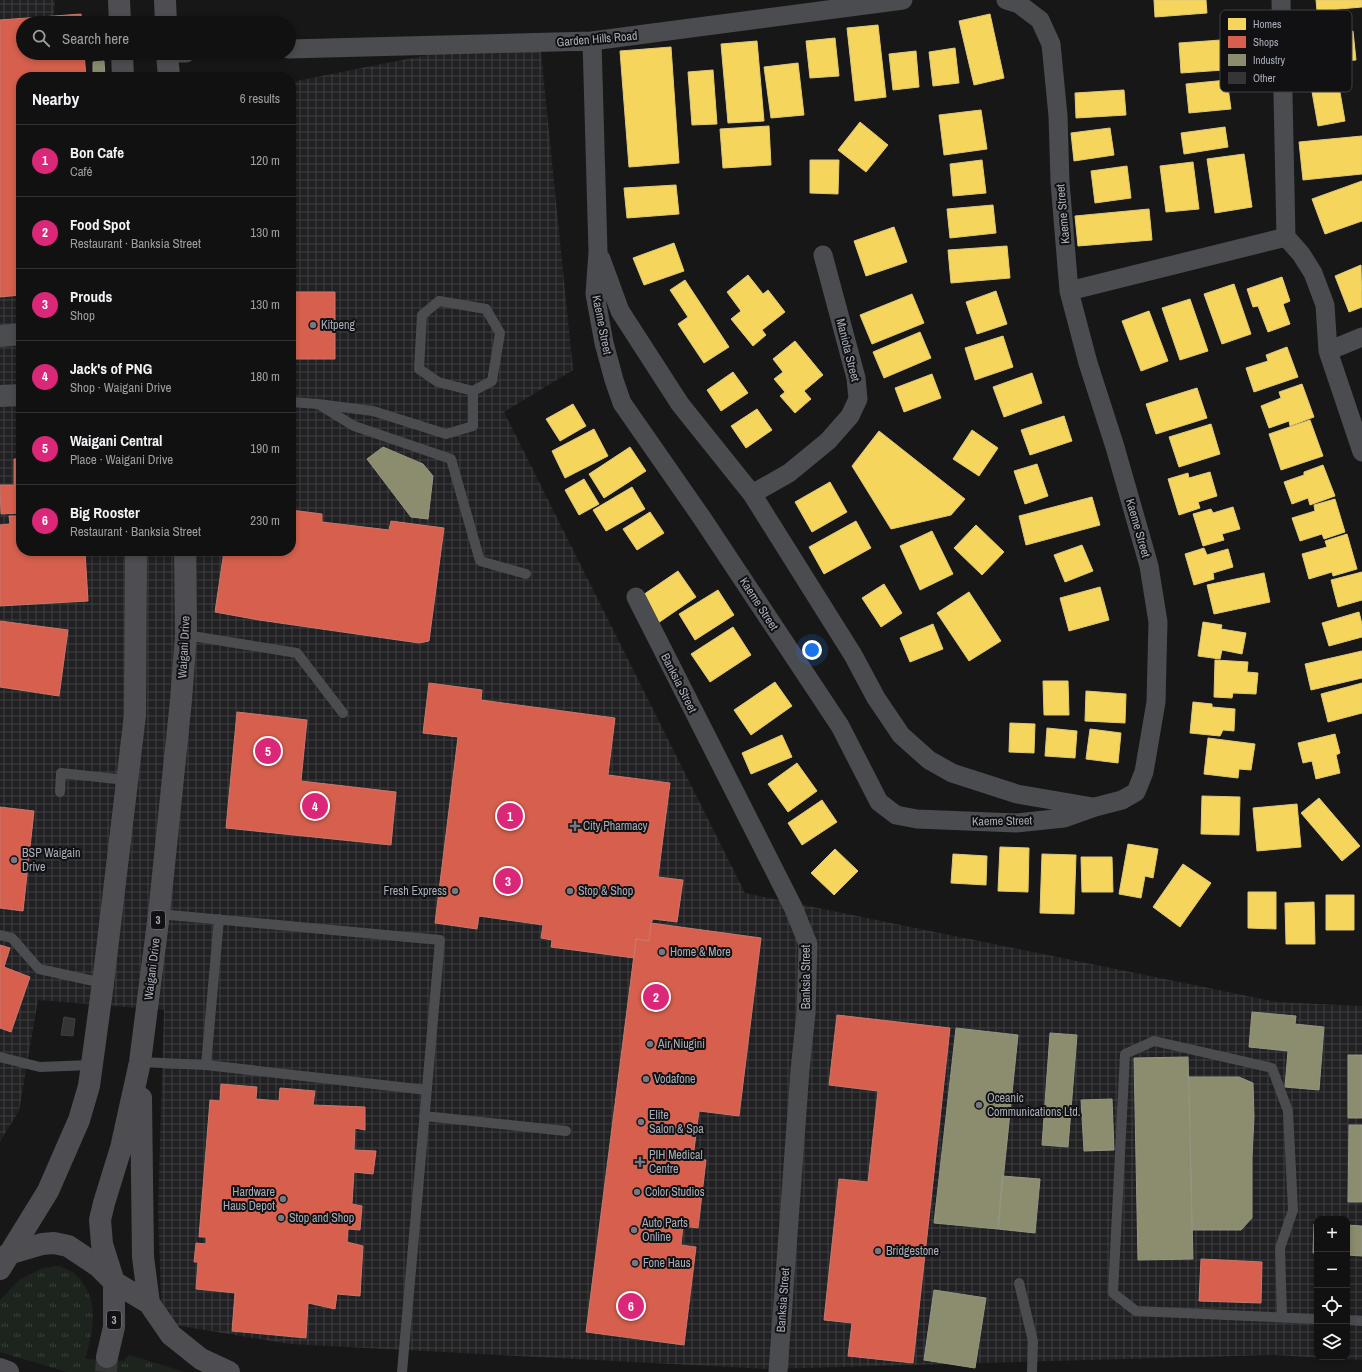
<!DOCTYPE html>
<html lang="en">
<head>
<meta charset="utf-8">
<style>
	body { margin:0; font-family:"Archivo Narrow",sans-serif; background:#1e1f1f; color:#f1f3f6 }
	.controls { position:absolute; right:12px; bottom:12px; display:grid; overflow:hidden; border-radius:8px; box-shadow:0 2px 6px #0003 }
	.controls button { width:36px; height:36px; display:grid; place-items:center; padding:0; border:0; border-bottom:1px solid #303131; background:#111; color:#f1f3f6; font:20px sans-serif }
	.you { position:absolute; left:812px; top:650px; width:14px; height:14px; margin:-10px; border:3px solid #fff; border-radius:50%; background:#1a73e8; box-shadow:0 0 0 6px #1a73e833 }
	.badge { display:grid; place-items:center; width:26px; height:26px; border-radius:50%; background:#db2777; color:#fff; font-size:13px; font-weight:700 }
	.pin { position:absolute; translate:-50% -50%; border:2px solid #fff; box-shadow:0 1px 4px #0006 }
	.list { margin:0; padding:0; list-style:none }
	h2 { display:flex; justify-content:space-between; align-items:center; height:52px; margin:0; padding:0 16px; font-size:17px }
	h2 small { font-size:13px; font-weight:400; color:#9c9d9f }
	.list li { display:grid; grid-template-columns:26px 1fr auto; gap:12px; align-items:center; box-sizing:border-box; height:72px; padding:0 16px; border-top:1px solid #303131 }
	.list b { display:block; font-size:15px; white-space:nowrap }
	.list p { margin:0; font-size:13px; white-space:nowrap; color:#9c9d9f }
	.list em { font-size:13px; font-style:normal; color:#9c9d9f }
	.icon { flex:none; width:22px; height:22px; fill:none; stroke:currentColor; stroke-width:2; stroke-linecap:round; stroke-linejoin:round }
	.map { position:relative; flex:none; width:1362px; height:1372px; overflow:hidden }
	.search { position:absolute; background:#111; box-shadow:0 2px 6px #0003; left:16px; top:16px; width:280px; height:44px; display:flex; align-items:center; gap:10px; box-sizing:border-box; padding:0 14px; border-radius:22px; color:#9c9d9f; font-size:15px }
	.panel { position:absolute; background:#111; box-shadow:0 2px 6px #0003; left:16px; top:72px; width:280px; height:484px; border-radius:16px }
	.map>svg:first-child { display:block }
</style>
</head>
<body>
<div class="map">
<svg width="1362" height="1372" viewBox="0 0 1362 1372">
	<defs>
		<pattern id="industrial-grid" width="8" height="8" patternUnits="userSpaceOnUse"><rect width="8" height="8" fill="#212123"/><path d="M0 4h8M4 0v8" fill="none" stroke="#3e3f41"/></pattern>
		<pattern id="grass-tufts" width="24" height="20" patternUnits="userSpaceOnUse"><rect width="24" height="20" fill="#1d241e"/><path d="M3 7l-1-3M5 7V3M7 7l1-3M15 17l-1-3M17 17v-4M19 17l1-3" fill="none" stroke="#3b413d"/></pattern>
	</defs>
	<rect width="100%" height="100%" fill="#171717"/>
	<path fill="url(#industrial-grid)" fill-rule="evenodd" d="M 0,0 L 54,0 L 55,3 L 53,23 L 23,23 L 23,53 L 50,66 L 98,77 L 21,77 L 21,551 L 291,551 L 291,82 L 539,33 L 573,370 L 504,412 L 745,893 L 1277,1002 L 1362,1006 L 1362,1360 L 1273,1355 L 768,1369 L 290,1344 L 162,1323 L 158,1210 L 164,1010 L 38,1000 L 19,1111 L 0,1141 ZM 1317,1219 L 1347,1219 L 1347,1357 L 1317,1357 Z"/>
	<path fill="url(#grass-tufts)" d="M 60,1266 C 65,1269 72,1271 76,1275 C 100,1299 94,1329 85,1359 L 124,1361 L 129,1355 L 185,1372 L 67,1372 L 0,1352 L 0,1301 L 1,1299 L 19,1280 L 43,1268 Z"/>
	<path fill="#f6d55c" stroke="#dfc978" d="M 1154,0 L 1206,0 L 1207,13 L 1155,17 Z
		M 1316,0 L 1362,0 L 1362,7 L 1317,11 Z
		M 990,14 L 1004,78 L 974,85 L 959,21 Z
		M 878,25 L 886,97 L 855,101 L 847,28 Z
		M 1353,31 L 1356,60 L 1310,64 L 1307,35 Z
		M 835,38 L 839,76 L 810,78 L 806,41 Z
		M 1221,40 L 1224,70 L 1181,73 L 1179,43 Z
		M 757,41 L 764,121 L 728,123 L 721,44 Z
		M 671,47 L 679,163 L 629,167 L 620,51 Z
		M 955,48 L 959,83 L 933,86 L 929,52 Z
		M 916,51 L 919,87 L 893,90 L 889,54 Z
		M 798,63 L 804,115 L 771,118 L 764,67 Z
		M 713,70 L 717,124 L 692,125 L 688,72 Z
		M 1227,80 L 1231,109 L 1189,113 L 1186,84 Z
		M 1338,81 L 1345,121 L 1318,126 L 1311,86 Z
		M 1124,90 L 1126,115 L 1076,118 L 1075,93 Z
		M 981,110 L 987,149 L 944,155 L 939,115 Z
		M 860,122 L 888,145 L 866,172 L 838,150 Z
		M 769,126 L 771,165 L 723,168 L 720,129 Z
		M 1225,127 L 1228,147 L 1184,154 L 1181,133 Z
		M 1110,128 L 1114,155 L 1074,161 L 1071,133 Z
		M 1362,136 L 1362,174 L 1303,180 L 1299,142 Z
		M 1244,154 L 1252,207 L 1215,213 L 1207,159 Z
		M 810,160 L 839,160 L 838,194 L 810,193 Z
		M 982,160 L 986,193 L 953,196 L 950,164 Z
		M 1193,162 L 1199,209 L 1166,212 L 1160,166 Z
		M 1127,166 L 1131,198 L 1095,203 L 1091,171 Z
		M 1362,181 L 1362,221 L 1325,234 L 1312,199 Z
		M 676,185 L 679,214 L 627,218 L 624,188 Z
		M 993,205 L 996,233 L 950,238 L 947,209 Z
		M 1149,209 L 1152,240 L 1078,246 L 1075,216 Z
		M 894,227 L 907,262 L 866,276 L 854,241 Z
		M 674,243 L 684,271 L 644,285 L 633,258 Z
		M 1007,246 L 1010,278 L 951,283 L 948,250 Z
		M 1361,265 L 1362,307 L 1349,312 L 1335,276 Z
		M 748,275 L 763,294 L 768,290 L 785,312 L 762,330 L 766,335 L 753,346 L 731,319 L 741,311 L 727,292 Z
		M 1282,277 L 1290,301 L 1283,304 L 1290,324 L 1268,332 L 1258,306 L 1253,307 L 1247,289 Z
		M 685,280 L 729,347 L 704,363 L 678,324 L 688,317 L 670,290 Z
		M 1234,284 L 1251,334 L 1222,344 L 1204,294 Z
		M 996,291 L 1007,324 L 977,334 L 966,302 Z
		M 912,294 L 924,323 L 872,344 L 860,315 Z
		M 1190,299 L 1208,351 L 1180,360 L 1162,308 Z
		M 1149,311 L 1168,361 L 1141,371 L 1122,321 Z
		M 920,332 L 931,358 L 884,378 L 873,352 Z
		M 1003,336 L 1013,367 L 975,380 L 965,348 Z
		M 795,341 L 823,375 L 804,391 L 811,399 L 795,413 L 780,396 L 785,392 L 774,379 L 783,372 L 773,359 Z
		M 1287,347 L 1298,377 L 1254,392 L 1246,368 L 1268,361 L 1266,355 Z
		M 733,372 L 748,393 L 721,411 L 707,390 Z
		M 1032,373 L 1042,403 L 1004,417 L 993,387 Z
		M 932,374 L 941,398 L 904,412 L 895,388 Z
		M 1302,384 L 1314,417 L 1290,426 L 1289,421 L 1269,428 L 1261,406 L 1281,398 L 1279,392 Z
		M 1197,388 L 1207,418 L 1156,434 L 1146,404 Z
		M 573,404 L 586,426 L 560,441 L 546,419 Z
		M 757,409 L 772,430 L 746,448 L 731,426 Z
		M 1064,416 L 1072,441 L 1030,455 L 1021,430 Z
		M 1310,420 L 1323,456 L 1281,470 L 1269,434 Z
		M 1211,424 L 1220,454 L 1179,467 L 1169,437 Z
		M 594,429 L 608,456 L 565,478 L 552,451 Z
		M 972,430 L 998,448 L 979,476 L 953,459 Z
		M 879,431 L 965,499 L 951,515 L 891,529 L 852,466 Z
		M 630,447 L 646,471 L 604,498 L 589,474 Z
		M 1037,464 L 1048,496 L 1025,504 L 1014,471 Z
		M 1323,465 L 1335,496 L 1310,505 L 1308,498 L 1292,504 L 1284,482 L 1304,475 L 1304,472 Z
		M 1210,472 L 1217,496 L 1198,502 L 1200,508 L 1179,515 L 1168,479 L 1188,473 L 1189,478 Z
		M 584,479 L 599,504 L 579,515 L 565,490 Z
		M 830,482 L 847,512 L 812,532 L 795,502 Z
		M 632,487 L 645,509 L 606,531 L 593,510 Z
		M 1092,497 L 1100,525 L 1026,545 L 1019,516 Z
		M 1335,499 L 1345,532 L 1324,539 L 1322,534 L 1300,541 L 1292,518 L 1315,511 L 1314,505 Z
		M 1233,507 L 1240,529 L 1222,534 L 1224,540 L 1203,546 L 1193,514 L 1211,509 L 1213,513 Z
		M 650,512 L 664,533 L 637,550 L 623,529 Z
		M 856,521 L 871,548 L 824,574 L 809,547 Z
		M 976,525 L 1004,552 L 982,575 L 954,548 Z
		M 932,531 L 953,574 L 920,590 L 900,546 Z
		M 1347,534 L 1357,569 L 1333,576 L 1332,572 L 1309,579 L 1302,554 L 1327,547 L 1325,541 Z
		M 1082,545 L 1093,571 L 1065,582 L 1054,555 Z
		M 1204,548 L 1207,555 L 1228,549 L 1233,567 L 1213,573 L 1214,579 L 1194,585 L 1185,554 Z
		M 678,571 L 696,597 L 658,623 L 640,597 Z
		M 1362,572 L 1362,600 L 1338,607 L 1331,580 Z
		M 1264,573 L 1270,602 L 1214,614 L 1207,585 Z
		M 884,584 L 902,613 L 881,627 L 862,598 Z
		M 1100,587 L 1109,620 L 1069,631 L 1060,598 Z
		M 718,590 L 734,615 L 695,640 L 679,614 Z
		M 969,592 L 1001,641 L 969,661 L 937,613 Z
		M 1359,612 L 1362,624 L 1362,637 L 1329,646 L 1322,623 Z
		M 1203,622 L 1222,625 L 1221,629 L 1246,633 L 1242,654 L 1222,650 L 1220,659 L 1198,656 Z
		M 933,624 L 943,649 L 910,662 L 900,638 Z
		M 733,627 L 751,655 L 710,682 L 691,654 Z
		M 1362,651 L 1362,678 L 1311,690 L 1305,664 Z
		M 1215,660 L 1248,662 L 1247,672 L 1258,673 L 1256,694 L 1233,693 L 1232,698 L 1214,697 Z
		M 1043,681 L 1068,681 L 1069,715 L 1044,715 Z
		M 775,682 L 792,706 L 751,735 L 734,710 Z
		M 1362,683 L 1362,713 L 1328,722 L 1321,694 Z
		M 1086,691 L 1126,694 L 1125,723 L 1085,721 Z
		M 1193,702 L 1212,704 L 1212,707 L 1235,709 L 1234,731 L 1223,730 L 1220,736 L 1190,733 Z
		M 1010,723 L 1035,724 L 1034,753 L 1009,752 Z
		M 1047,728 L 1077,731 L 1075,758 L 1045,756 Z
		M 1090,729 L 1121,733 L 1118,763 L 1086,759 Z
		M 1335,734 L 1340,753 L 1336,755 L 1340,773 L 1316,779 L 1312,761 L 1303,763 L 1298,743 Z
		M 782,735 L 792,757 L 751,774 L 742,753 Z
		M 1208,738 L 1255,744 L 1251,770 L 1239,769 L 1238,778 L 1204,774 Z
		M 797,763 L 817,791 L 788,812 L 768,784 Z
		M 1202,796 L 1240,797 L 1239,835 L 1201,834 Z
		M 1319,798 L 1360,846 L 1342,861 L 1301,813 Z
		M 822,800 L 837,822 L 802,845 L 788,823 Z
		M 1297,804 L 1301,847 L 1257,851 L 1253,808 Z
		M 1128,844 L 1158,849 L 1153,878 L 1145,876 L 1141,898 L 1119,894 Z
		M 1000,847 L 1029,848 L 1028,892 L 998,891 Z
		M 835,849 L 858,871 L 834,895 L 811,873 Z
		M 953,854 L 987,856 L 986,885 L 951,883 Z
		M 1042,854 L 1076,855 L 1074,914 L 1040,913 Z
		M 1081,857 L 1112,857 L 1113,892 L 1082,892 Z
		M 1183,864 L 1211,883 L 1180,927 L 1153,907 Z
		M 1248,892 L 1276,892 L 1276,929 L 1248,928 Z
		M 1326,895 L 1354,895 L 1354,930 L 1326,930 Z
		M 1314,902 L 1315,944 L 1286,944 L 1285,903 Z"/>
	<path fill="#d6604d" stroke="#c8776d" d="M 81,14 L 82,23 L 23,23 L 23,53 L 84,53 L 86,77 L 21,77 L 21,295 L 0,297 L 0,20 Z
		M 291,284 L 293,284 L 293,292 L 335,292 L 335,359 L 293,359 L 293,370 L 291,370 Z
		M 14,459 L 21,459 L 21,513 L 1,514 L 0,485 L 14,485 Z
		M 291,510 L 322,514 L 322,522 L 389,530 L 391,521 L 444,528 L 429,641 L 419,643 L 259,620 L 215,612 L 224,551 L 291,551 Z
		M 9,516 L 21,516 L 21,551 L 85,551 L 88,601 L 0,606 L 0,525 L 10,524 Z
		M 0,621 L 68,630 L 59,696 L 0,687 Z
		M 429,683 L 482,690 L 481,700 L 615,718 L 608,775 L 670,783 L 658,877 L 683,880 L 677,922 L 653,919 L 651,923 L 649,941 L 636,939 L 634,958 L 551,947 L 552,940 L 541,938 L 543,925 L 479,916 L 477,929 L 435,923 L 458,737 L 423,733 Z
		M 237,712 L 307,720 L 301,781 L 396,792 L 391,845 L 226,828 Z
		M 0,807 L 34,811 L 23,911 L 0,908 Z
		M 651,923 L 761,938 L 739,1116 L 699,1111 L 693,1158 L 706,1160 L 698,1228 L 683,1226 L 681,1245 L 696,1247 L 684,1345 L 586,1332 L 636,939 L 649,941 Z
		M 0,945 L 10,948 L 4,967 L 30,977 L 11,1032 L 0,1028 Z
		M 837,1015 L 950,1028 L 913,1363 L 848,1356 L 852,1323 L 824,1320 L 839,1179 L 868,1182 L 878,1091 L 829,1085 Z
		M 221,1084 L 257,1087 L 256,1099 L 279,1101 L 280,1088 L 315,1091 L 313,1105 L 365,1107 L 365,1130 L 355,1128 L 354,1150 L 376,1151 L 373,1174 L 354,1172 L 352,1204 L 362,1206 L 360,1230 L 348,1229 L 347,1242 L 363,1246 L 360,1296 L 337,1294 L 335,1309 L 308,1303 L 306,1338 L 232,1331 L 235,1293 L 196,1289 L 198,1262 L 194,1262 L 196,1243 L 206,1244 L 206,1237 L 199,1237 L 210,1100 L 220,1101 Z
		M 1201,1259 L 1262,1262 L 1261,1303 L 1199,1301 Z"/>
	<path fill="#8c8c6e" stroke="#949684" d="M 104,61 L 105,77 L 93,77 L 93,62 Z
		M 383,447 L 423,464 L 433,476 L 428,519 L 411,517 L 367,459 Z
		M 1252,1012 L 1296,1016 L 1295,1024 L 1324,1027 L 1319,1090 L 1285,1087 L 1288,1051 L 1249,1047 Z
		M 956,1028 L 1018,1035 L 998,1229 L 934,1223 Z
		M 1050,1033 L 1077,1035 L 1068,1147 L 1042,1145 Z
		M 1348,1055 L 1362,1055 L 1362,1118 L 1348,1118 Z
		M 1188,1057 L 1193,1259 L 1138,1260 L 1134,1058 Z
		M 1189,1077 L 1239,1077 L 1253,1083 L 1254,1117 L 1252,1157 L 1252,1218 L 1241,1230 L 1192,1230 Z
		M 1112,1099 L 1114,1150 L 1084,1151 L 1081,1100 Z
		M 1349,1125 L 1362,1125 L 1362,1202 L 1348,1202 Z
		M 1002,1176 L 1040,1179 L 1035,1233 L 998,1229 Z
		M 1314,1224 L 1317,1224 L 1317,1253 L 1313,1253 Z
		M 1347,1225 L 1362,1226 L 1362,1256 L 1347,1255 Z
		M 934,1290 L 986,1298 L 975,1368 L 924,1360 Z"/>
	<path fill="#353536" stroke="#3f4043" d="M 64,1017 L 75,1019 L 73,1036 L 61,1035 Z"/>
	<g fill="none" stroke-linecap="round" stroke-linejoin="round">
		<path stroke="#343537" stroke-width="22" stroke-dasharray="22 11" stroke-linecap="butt" d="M 106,1372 L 107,1357"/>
		<path stroke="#4b4c50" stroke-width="10" d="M 439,301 L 486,309 L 500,333 L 492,381 L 473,391 L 438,382 L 419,369 L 422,315 Z
			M 291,402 L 318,404 L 373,411 L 446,434 L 473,426 L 473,391
			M 318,404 L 354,426 L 451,459 L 480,561 L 526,574
			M 186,635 L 297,653 L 343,713
			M 60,792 L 61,773 L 126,780
			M 159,914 L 440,940 L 402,1372
			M 0,935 L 12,938 L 39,969 L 103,983
			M 0,1057 L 40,1067 L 91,1065
			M 140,1062 L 206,1065 L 427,1090
			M 206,1065 L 219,919
			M 424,1116 L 566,1131
			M 1019,1283 L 1033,1341 L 1032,1372
			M 1282,1317 L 1280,1248 L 1293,1210 L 1288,1111 L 1272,1068 L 1154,1041 L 1125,1054 L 1113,1293 L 1136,1311 L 1317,1319
			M 1347,1320 L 1362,1321"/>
		<path stroke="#4b4c50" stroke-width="19" d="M 1281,0 L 1286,237 L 1301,254 L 1313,273 L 1325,305 L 1328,351 L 1362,452
			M 592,41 L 598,252 L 595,294 L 604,343 L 614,380 L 622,403 L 702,518 L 840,726 L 879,802 L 896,815 L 917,819 L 1016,823 L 1064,818 L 1095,807 L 1122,800 L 1136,792 L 1144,772 L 1156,702 L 1158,622 L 1149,566 L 1115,447 L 1088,363 L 1069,291 L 1060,182 L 1058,116 L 1051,44 L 1040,20 L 1019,4 L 1006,0
			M 289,49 L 592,41 L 903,0
			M 167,53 L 186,53
			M 601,259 L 620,311 L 680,404 L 752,494 L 853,655 L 876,698 L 901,735 L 929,760 L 952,773 L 1017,794 L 1093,807
			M 1069,291 L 1286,237
			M 1328,351 L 1362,337
			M 752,494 L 789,473 L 828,441 L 850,416 L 858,399 L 856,378 L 823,255
			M 636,597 L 793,907 L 808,944 L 806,1013 L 800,1070 L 778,1372"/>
		<path stroke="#4b4c50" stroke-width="22" d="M 0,336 L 21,334
			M 0,396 L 21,395"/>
		<path stroke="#4e4e52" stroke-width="22" d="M 119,0 L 120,23
			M 165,0 L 166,23
			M 122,53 L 123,77
			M 167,53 L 169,77
			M 141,1098 L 143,1257 L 149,1303 L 171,1335 L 201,1359 L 229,1372
			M 8,1254 L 42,1244 L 54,1243 L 68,1246 L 98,1266 L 114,1282 L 149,1303
			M 0,1269 L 48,1191 L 79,1120 L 89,1086 L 103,983 L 135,715 L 136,551
			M 107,1357 L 114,1327 L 114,1282 L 102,1244 L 100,1220 L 104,1203 L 121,1148 L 140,1062 L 159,914 L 181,700 L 186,635 L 185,551
			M 0,1369 L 8,1372"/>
	</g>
	<g fill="#757880" stroke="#111113" stroke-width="1.5">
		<circle cx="313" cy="325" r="4"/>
		<path d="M573 820h4v4h4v4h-4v4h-4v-4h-4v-4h4z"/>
		<circle cx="14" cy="860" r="4"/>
		<circle cx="455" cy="891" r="4"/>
		<circle cx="570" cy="891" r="4"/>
		<circle cx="662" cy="952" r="4"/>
		<circle cx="650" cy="1044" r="4"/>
		<circle cx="646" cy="1079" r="4"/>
		<circle cx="979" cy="1105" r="4"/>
		<circle cx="641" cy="1122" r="4"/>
		<path d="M638 1156h4v4h4v4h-4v4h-4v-4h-4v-4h4z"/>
		<circle cx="637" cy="1192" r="4"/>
		<circle cx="283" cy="1199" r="4"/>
		<circle cx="281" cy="1218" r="4"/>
		<circle cx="634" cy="1230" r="4"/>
		<circle cx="878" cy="1251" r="4"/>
		<circle cx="635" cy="1263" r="4"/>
	</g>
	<g text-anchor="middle" stroke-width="4" stroke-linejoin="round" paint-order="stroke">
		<g fill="#111113" stroke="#7b7e86" stroke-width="1">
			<rect x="151" y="911" width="14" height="18" rx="3"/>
			<rect x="107" y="1311" width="14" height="18" rx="3"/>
		</g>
		<g font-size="11" font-weight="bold" fill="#a8adb8">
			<text x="158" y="924">3</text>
			<text x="114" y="1324">3</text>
		</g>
		<g font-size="12" fill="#a8adb8" stroke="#111113">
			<text transform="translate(597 39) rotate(-5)" y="4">Garden Hills Road</text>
			<text transform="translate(1063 214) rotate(-95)" y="4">Kaeme Street</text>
			<text transform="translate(602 325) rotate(79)" y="4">Kaeme Street</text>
			<text transform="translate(848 350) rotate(76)" y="4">Maniota Street</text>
			<text transform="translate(1138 528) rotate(74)" y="4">Kaeme Street</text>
			<text transform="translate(759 604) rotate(57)" y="4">Kaeme Street</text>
			<text transform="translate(184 647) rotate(-87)" y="4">Waigani Drive</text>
			<text transform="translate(679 683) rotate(63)" y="4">Banksia Street</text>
			<text transform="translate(1002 821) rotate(-1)" y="4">Kaeme Street</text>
			<text transform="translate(152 969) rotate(-83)" y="4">Waigani Drive</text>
			<text transform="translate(806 977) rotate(-90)" y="4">Banksia Street</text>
			<text transform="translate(783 1300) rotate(-86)" y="4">Banksia Street</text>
		</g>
		<g font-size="12" fill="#a8adb8" stroke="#111113" text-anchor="start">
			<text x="321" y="329">Kitpeng</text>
			<text x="583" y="830">City Pharmacy</text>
			<text x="22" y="857">BSP Waigain<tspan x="22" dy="14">Drive</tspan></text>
			<text x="447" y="895" text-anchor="end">Fresh Express</text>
			<text x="578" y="895">Stop &amp; Shop</text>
			<text x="670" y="956">Home &amp; More</text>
			<text x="658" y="1048">Air Niugini</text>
			<text x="654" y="1083">Vodafone</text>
			<text x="987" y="1102">Oceanic<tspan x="987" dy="14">Communications Ltd.</tspan></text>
			<text x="649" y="1119">Elite<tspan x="649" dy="14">Salon &amp; Spa</tspan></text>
			<text x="649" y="1159">PIH Medical<tspan x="649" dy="14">Centre</tspan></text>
			<text x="275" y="1196" text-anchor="end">Hardware<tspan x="275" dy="14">Haus Depot</tspan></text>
			<text x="645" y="1196">Color Studios</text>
			<text x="289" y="1222">Stop and Shop</text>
			<text x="642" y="1227">Auto Parts<tspan x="642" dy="14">Online</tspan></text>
			<text x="886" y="1255">Bridgestone</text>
			<text x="643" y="1267">Fone Haus</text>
		</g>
	</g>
	<rect x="1220" y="10" width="132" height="82" rx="6" fill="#111113" stroke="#3e4045" stroke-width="1"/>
	<rect x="1228" y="18" width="18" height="12" fill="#f6d55c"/>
	<rect x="1228" y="36" width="18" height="12" fill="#d6604d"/>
	<rect x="1228" y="54" width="18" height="12" fill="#8c8c6e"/>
	<rect x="1228" y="72" width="18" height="12" fill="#353536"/>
	<g font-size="11" fill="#a8adb8">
		<text x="1253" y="28">Homes</text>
		<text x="1253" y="46">Shops</text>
		<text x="1253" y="64">Industry</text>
		<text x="1253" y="82">Other</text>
	</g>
</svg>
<div class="controls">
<button>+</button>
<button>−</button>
<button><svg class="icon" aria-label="locate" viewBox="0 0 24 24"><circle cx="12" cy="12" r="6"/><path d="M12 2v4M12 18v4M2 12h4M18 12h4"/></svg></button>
<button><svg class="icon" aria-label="layers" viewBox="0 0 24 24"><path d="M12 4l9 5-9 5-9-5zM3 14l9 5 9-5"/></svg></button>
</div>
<div class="you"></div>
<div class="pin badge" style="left:510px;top:816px">1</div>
<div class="pin badge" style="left:656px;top:997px">2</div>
<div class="pin badge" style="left:508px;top:881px">3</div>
<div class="pin badge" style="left:315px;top:806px">4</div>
<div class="pin badge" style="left:268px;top:751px">5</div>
<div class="pin badge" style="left:631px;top:1306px">6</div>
<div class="search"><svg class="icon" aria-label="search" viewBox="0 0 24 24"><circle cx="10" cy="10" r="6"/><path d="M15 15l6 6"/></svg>Search here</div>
<section class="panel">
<h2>Nearby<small>6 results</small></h2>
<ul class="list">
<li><span class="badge">1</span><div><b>Bon Cafe</b><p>Café</p></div><em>120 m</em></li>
<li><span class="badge">2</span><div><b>Food Spot</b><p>Restaurant · Banksia Street</p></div><em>130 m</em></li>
<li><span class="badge">3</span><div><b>Prouds</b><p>Shop</p></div><em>130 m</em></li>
<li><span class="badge">4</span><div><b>Jack's of PNG</b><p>Shop · Waigani Drive</p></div><em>180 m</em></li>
<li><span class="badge">5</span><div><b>Waigani Central</b><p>Place · Waigani Drive</p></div><em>190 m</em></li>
<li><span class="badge">6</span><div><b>Big Rooster</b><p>Restaurant · Banksia Street</p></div><em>230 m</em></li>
</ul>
</section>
</div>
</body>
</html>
